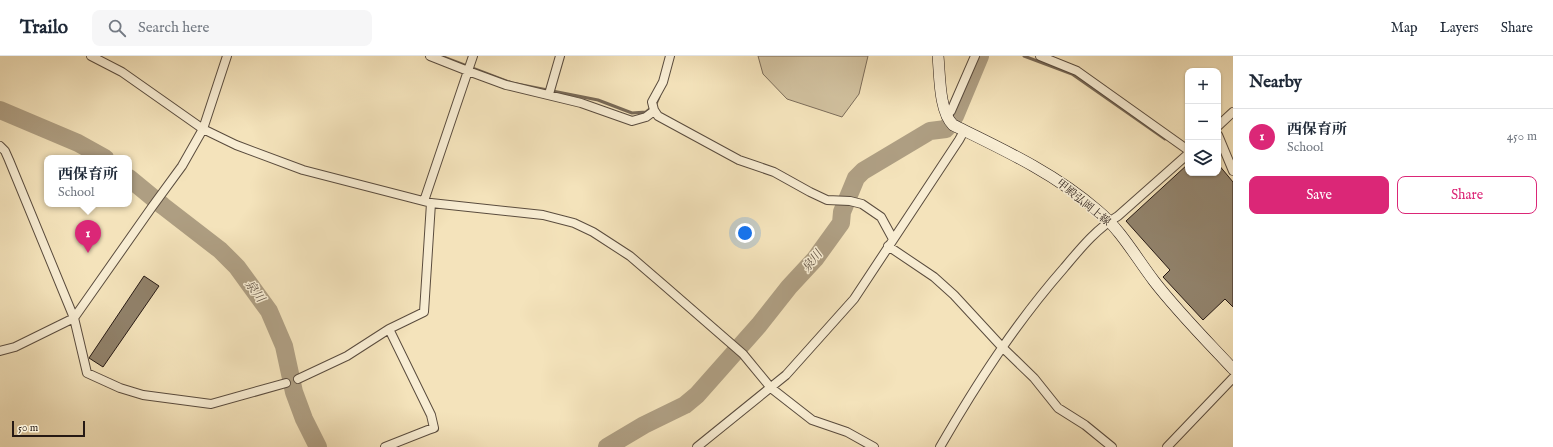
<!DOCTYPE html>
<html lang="en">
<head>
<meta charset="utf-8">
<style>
	body { margin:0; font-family:"IM FELL English","Noto Serif JP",serif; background:#f6f6f7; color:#1f2937 }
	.controls { position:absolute; right:12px; top:12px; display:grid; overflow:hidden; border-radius:8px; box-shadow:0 1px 3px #0004 }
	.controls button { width:36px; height:36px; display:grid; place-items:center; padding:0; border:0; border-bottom:1px solid #e0e1e3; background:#fff; color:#1f2937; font:20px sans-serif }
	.scale { position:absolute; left:12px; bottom:10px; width:73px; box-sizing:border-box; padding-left:4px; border:2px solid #261914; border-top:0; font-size:11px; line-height:14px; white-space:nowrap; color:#261914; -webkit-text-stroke:3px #f8edd3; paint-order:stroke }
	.you { position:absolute; left:745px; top:177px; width:14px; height:14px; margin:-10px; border:3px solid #fff; border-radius:50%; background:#1a73e8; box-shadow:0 0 0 6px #1a73e833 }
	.badge { display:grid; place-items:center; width:26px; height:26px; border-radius:50%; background:#db2777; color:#fff; font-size:13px; font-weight:700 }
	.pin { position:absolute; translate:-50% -33px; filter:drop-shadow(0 1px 2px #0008) }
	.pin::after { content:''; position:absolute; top:21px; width:14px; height:12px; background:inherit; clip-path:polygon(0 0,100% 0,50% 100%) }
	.popup { position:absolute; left:44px; top:99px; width:88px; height:52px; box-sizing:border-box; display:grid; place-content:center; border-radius:8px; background:#fff; filter:drop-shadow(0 1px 3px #0005); font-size:13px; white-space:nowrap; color:#747a83 }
	.popup b { font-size:15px; color:#1f2937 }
	.popup::after { content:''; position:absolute; left:50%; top:100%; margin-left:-8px; border:8px solid transparent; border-top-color:#fff }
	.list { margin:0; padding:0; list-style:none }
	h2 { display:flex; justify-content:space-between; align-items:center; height:52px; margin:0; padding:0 16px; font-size:17px }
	h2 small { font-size:13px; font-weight:400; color:#747a83 }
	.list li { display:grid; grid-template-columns:26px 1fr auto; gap:12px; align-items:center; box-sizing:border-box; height:56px; padding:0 16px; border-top:1px solid #e0e1e3 }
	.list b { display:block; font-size:15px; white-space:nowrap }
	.list p { margin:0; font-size:13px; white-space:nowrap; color:#747a83 }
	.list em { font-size:13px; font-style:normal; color:#747a83 }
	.actions { display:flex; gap:8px; padding:12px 16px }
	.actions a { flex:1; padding:9px 0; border:1px solid #db2777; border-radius:8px; text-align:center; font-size:14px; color:#db2777 }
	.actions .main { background:#db2777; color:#fff }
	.icon { flex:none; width:22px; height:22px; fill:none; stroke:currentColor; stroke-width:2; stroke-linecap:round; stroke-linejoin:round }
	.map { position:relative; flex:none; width:1233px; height:391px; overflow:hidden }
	header { display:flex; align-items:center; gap:24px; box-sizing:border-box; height:56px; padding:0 20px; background:#fff; border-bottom:1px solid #e0e1e3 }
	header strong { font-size:19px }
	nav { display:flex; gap:22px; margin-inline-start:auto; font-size:14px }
	.search { width:280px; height:36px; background:#f6f6f7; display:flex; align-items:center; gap:10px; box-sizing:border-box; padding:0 14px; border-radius:8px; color:#747a83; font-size:15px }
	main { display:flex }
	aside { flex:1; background:#fff }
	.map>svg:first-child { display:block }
</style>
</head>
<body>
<header>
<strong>Trailo</strong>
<div class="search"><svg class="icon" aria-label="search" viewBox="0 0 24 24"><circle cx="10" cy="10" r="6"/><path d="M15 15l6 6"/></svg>Search here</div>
<nav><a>Map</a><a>Layers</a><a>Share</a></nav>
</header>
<main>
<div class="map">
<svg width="1233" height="391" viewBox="0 0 1233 391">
	<rect width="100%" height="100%" fill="#f4e3bb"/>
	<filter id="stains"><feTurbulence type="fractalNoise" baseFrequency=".005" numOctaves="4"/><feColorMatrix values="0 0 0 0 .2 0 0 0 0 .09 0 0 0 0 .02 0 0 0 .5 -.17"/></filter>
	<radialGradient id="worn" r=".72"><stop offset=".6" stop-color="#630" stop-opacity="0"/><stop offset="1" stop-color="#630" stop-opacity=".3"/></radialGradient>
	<path fill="#d1c19f" stroke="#7c6d5a" d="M 758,0 L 868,0 L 859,38 L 842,61 L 787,43 L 763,18 Z"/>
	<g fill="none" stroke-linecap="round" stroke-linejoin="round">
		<path stroke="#786956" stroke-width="3" d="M 441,0 L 512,27 L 598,44 L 632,57 L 646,56 L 656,48 L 659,41
			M 1024,0 L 1072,18 L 1165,83"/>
		<path stroke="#ae9e82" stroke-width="18" d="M 0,54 L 78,87 L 105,102
			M 129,122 L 163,150 L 220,194 L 237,211 L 269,255 L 284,290 L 294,336 L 304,363 L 318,391
			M 607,391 L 644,369 L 685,349 L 697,339 L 759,269 L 789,231 L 815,203 L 841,167 L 842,156 L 856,122 L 863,115 L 930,75 L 946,73 L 955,60 L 980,0"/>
	</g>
	<path fill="#91826b" stroke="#261914" d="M 1188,108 L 1188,117 L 1218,117 L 1218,108 L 1233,126 L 1233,251 L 1225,243 L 1203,264 L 1163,221 L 1170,214 L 1126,165 Z
		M 144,220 L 159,230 L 103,311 L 89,302 Z"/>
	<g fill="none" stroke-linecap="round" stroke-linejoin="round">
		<defs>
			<path id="minor" d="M 91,0 L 122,16 L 203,73 L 236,89 L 303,114 L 431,147 L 543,159 L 574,167 L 593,176 L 630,200 L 666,231 L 743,298 L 771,332 L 812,364 L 847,376 L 874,391
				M 430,0 L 468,15 L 506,29 L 581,47 L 632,65 L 646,61 L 654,55
				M 670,0 L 663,26 L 652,46 L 654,54 L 658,60 L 739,104 L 774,116 L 810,136 L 827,144 L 850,145 L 862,148 L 881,161 L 893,183
				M 1040,0 L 1077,15 L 1188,94
				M 549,38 L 560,0
				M 946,60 L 951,55 L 975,0
				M 1218,70 L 1233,56
				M 1218,79 L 1233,115
				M 0,90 L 5,95 L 9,104 L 74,262 L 87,317 L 120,332 L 143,339 L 211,348 L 286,327
				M 424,145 L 473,0
				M 888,190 L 934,221 L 954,239 L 1002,291 L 1034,322 L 1058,352 L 1085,369 L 1112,391
				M 0,295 L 15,291 L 74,262 L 152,151 L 182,110 L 203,73 L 227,0
				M 298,323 L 347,300 L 389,273 L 424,256 L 431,147
				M 385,391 L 428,374 L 434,372 L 431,359 L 389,273
				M 697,391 L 786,319 L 854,243 L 959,84 L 964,75
				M 940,391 C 977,327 1015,268 1064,212 C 1080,193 1096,173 1118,160 L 1188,98
				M 1167,391 L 1233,322"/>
			<path id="secondary" d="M 938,0 C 940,20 939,55 953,69 C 1004,94 1054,117 1097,154 C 1121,174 1135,200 1154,225 C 1178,256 1206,284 1233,313"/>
		</defs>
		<use href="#minor" stroke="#5a4c3e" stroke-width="10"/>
		<use href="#secondary" stroke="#261914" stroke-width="12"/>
		<use href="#minor" stroke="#f8edd3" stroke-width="8"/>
		<use href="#secondary" stroke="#f8edd3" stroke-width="11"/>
	</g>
	<g text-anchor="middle" stroke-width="3" stroke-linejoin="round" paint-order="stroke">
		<g font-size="11" fill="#261914" stroke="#f8edd3">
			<text transform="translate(1084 146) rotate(39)" y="4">甲殿弘岡上線</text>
		</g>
		<g font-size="12" font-style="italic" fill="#5c4e40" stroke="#f8edd3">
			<text transform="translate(812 205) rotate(-51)" y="4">泉川</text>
			<text transform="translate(255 235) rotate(54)" y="4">泉川</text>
		</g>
	</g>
	<rect width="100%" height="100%" filter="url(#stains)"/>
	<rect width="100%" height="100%" fill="url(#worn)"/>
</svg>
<div class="controls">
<button>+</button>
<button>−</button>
<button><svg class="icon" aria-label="layers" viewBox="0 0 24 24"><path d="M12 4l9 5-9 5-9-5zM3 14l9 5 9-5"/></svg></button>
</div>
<div class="scale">50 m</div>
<div class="you"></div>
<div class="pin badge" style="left:88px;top:197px">1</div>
<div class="popup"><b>西保育所</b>School</div>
</div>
<aside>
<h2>Nearby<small></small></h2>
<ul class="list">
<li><span class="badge">1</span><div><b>西保育所</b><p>School</p></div><em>450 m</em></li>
</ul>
<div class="actions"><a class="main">Save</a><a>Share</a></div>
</aside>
</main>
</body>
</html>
